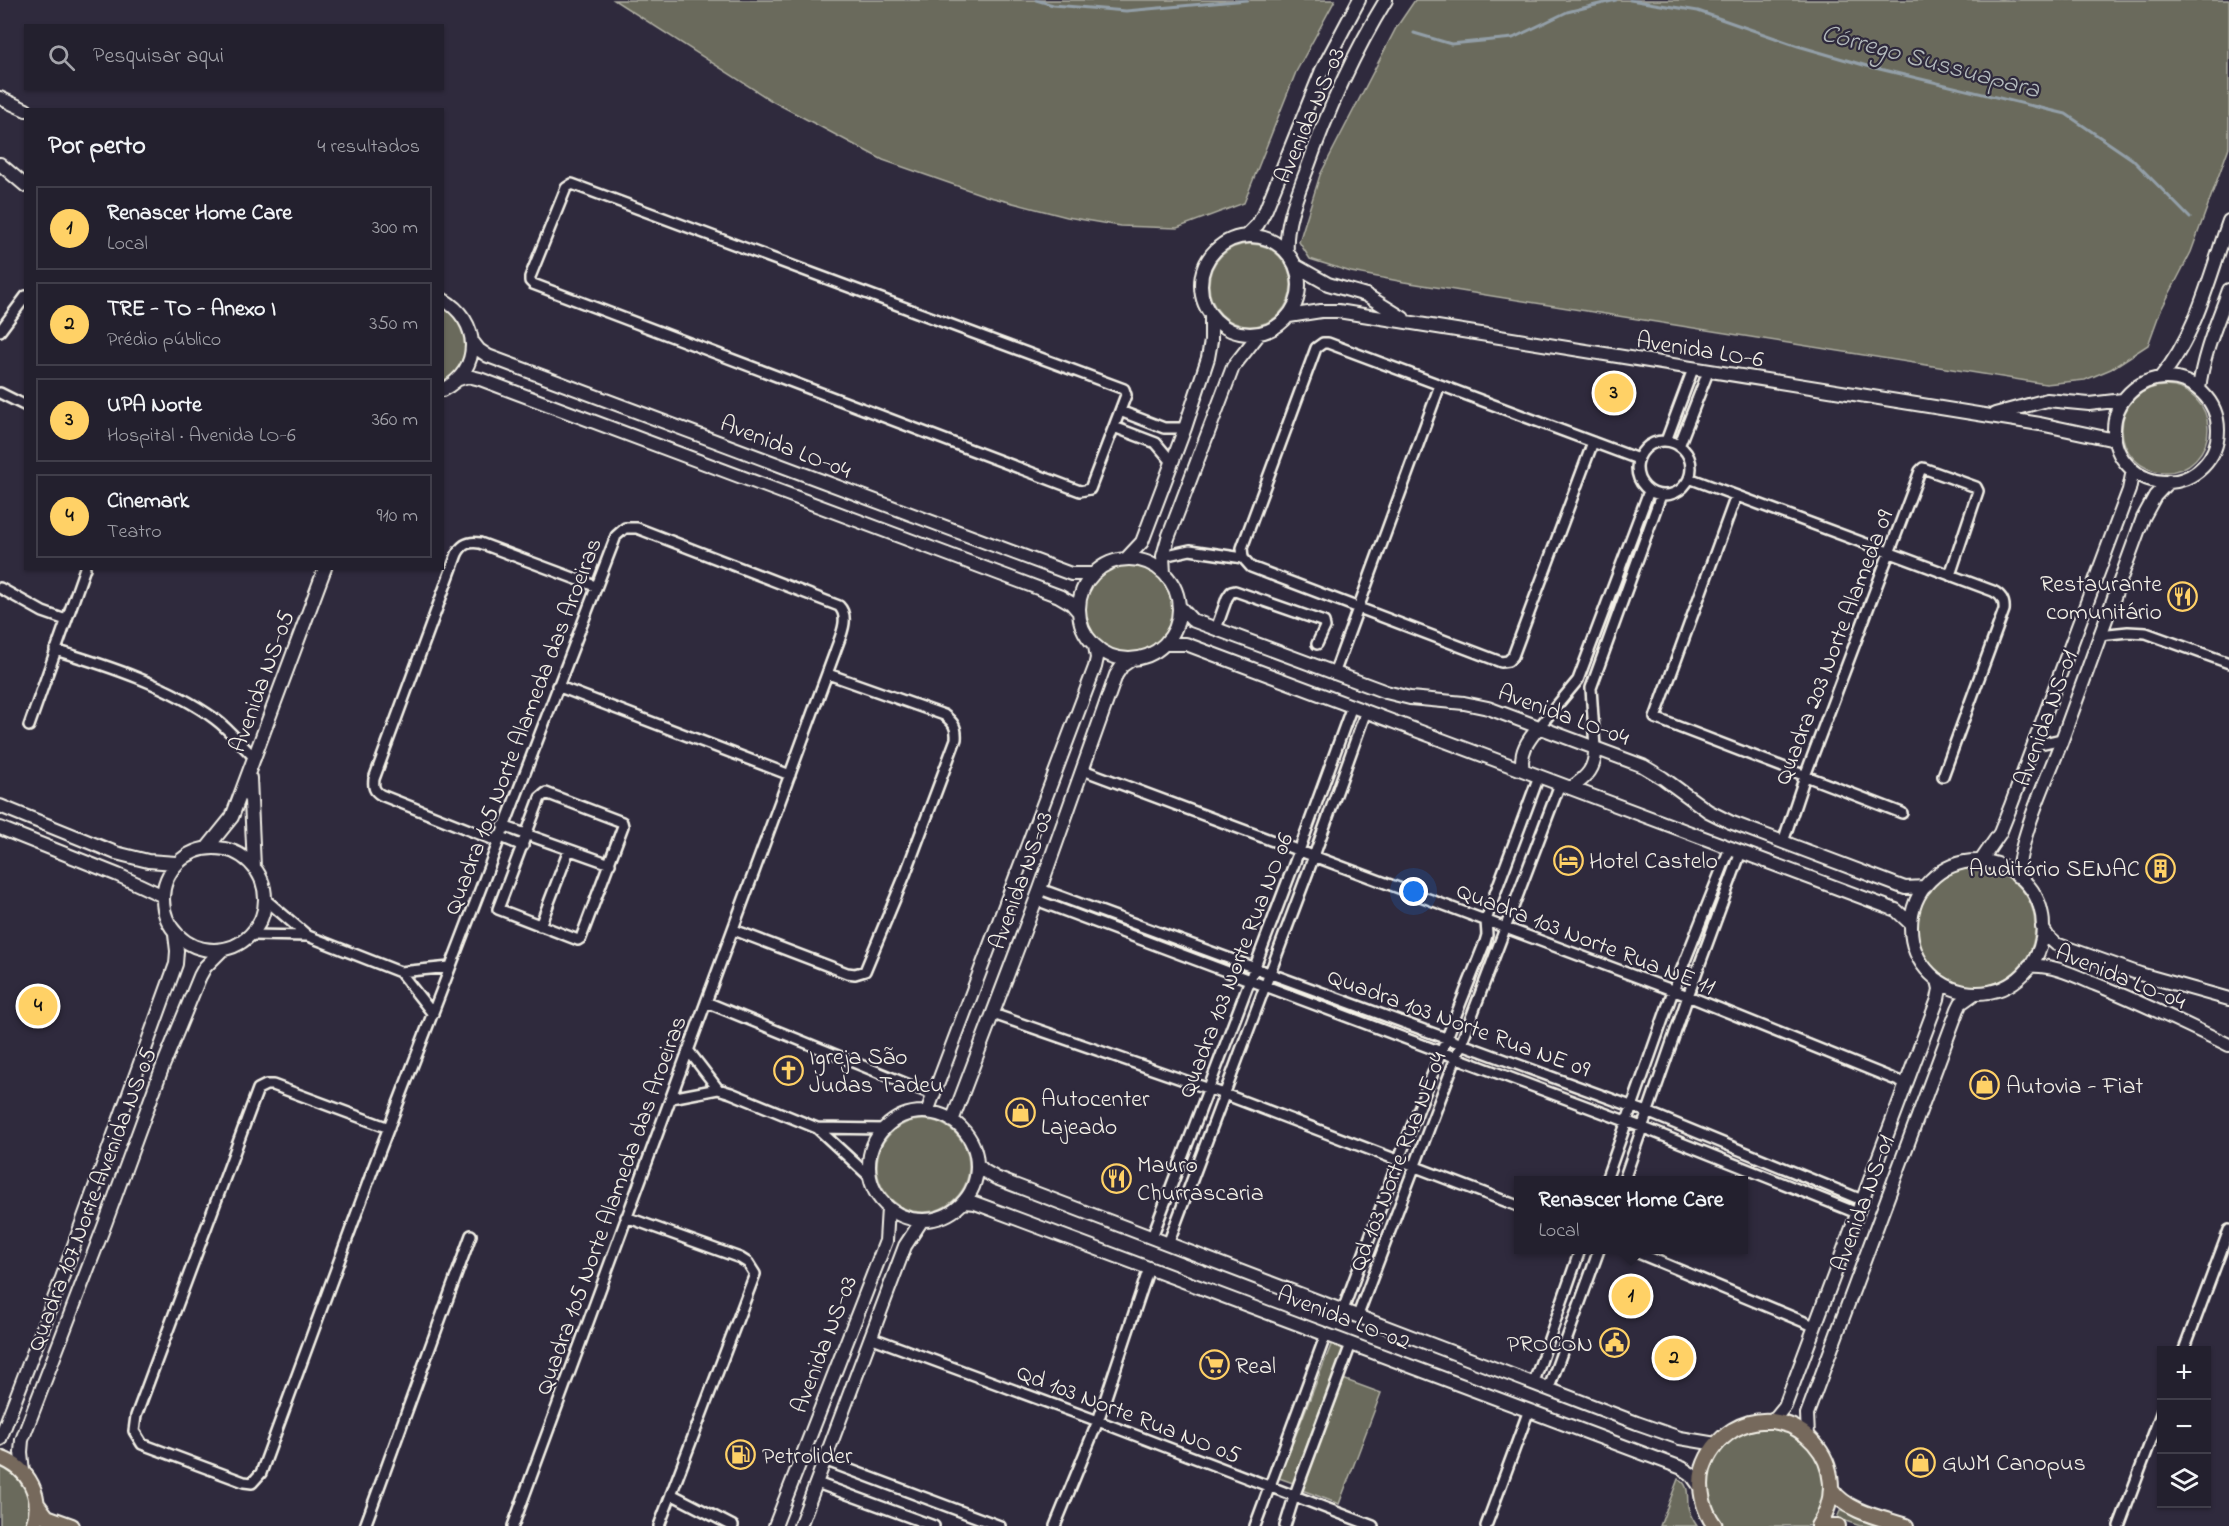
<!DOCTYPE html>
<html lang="pt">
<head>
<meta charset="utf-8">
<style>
	body { margin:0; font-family:"Indie Flower",sans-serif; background:#2f2d3a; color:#f1f3f6 }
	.controls { position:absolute; right:18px; bottom:18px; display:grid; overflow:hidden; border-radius:0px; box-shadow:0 2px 4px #0004 }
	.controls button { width:54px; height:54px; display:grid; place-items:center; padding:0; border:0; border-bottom:2px solid #403e4a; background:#23202e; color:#f1f3f6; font:30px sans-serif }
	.you { position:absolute; left:1414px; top:892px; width:21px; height:21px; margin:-15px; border:4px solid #fff; border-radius:50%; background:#1a73e8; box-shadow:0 0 0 9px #1a73e833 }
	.badge { display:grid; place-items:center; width:39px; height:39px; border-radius:50%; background:#ffd166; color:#111; font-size:20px; font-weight:700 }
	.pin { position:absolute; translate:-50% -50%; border:3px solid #fff; box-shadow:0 2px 6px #0006 }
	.popup { position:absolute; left:1514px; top:1176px; width:234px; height:78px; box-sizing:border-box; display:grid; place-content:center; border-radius:0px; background:#23202e; filter:drop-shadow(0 2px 4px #0005); font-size:20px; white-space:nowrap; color:#a3a3aa }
	.popup b { font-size:22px; color:#f1f3f6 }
	.popup::after { content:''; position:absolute; left:50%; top:100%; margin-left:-12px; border:12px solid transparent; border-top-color:#23202e }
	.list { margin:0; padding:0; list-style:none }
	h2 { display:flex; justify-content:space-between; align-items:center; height:78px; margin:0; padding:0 24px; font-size:26px }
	h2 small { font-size:20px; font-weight:400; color:#a3a3aa }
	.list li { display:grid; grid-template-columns:39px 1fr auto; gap:18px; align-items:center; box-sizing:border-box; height:84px; margin:0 12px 12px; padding:0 12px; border:2px solid #403e4a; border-radius:0px }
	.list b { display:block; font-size:22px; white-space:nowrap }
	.list p { margin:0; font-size:20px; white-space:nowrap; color:#a3a3aa }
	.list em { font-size:20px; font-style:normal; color:#a3a3aa }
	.icon { flex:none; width:33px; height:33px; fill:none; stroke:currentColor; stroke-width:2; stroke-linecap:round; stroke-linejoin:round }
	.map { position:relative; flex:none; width:2229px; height:1526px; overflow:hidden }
	.search { position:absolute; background:#23202e; box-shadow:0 2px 4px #0004; left:24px; top:24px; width:420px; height:66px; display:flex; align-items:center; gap:15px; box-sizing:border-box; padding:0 21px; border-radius:0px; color:#a3a3aa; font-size:22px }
	.panel { position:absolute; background:#23202e; box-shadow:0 2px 4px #0004; left:24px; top:108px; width:420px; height:462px; border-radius:0px }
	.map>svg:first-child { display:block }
</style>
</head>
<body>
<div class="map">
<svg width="2229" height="1526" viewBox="0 0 2229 1526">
	<rect width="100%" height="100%" fill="#2f2a3d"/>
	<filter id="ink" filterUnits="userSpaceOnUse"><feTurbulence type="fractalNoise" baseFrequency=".0167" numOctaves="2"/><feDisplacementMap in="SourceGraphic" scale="12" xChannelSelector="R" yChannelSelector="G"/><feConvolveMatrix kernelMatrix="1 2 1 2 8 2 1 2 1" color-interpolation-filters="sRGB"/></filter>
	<g filter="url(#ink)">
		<path fill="#6a6b5c" stroke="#afaea2" stroke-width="1.5" d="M 614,0 L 1335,0 L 1296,72 L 1244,203 L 1177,228 L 1120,226 L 1067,217 L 986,196 L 883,160 L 772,101 Z
			M 1415,0 L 2229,0 L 2229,147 L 2191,252 L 2160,312 L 2148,345 L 2111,369 L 2085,380 L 2046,384 L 1404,282 L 1351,272 L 1310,259 L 1299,242 L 1320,175 L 1396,28 Z
			M1209 285a41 41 0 1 1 82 0a41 41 0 1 1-82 0Z
			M 442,306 C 470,326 474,364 442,383 Z
			M2122 429a43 43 0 1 1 86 0a43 43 0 1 1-86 0Z
			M1085 609a44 44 0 1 1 88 0a44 44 0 1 1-88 0Z
			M1917 927a59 59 0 1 1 118 0a59 59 0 1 1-118 0Z
			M877 1166a46 46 0 1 1 92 0a46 46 0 1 1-92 0Z
			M 1333,1340 L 1345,1344 L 1293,1483 L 1279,1478 Z
			M 1343,1379 L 1381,1393 L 1339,1504 L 1302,1490 Z
			M 1770,1428 C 1818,1436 1843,1486 1810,1526 L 1723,1526 C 1688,1483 1716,1430 1770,1428 Z
			M 0,1464 C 25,1476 37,1500 26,1526 L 0,1526 Z
			M 1678,1479 C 1690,1484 1687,1496 1688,1506 C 1689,1513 1693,1520 1697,1526 L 1660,1526 Z
			M 1840,1511 L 1841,1511 L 1881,1526 L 1860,1526 L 1837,1518 Z"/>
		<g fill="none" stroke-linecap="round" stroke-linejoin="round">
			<path stroke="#939fa8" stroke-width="3" d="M 1036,0 L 1053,5 L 1126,11 L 1247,0
				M 1630,0 L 1698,11 L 1798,46 L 1867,66 L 2066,114 L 2132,159 L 2190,218
				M 1414,33 L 1451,44 L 1513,38 L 1567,12 L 1616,0"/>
			<defs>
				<path id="street" d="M 572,184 L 1124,389 L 1126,395 L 1090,489 L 1080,491 L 533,284 L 530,281 L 530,277 L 566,188 Z
					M 0,331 L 26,296
					M 0,393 L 26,406
					M 1120,411 L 1164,428 L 1185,428
					M 1114,427 L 1156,443 L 1172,462
					M1637 468a27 27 0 1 1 54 0a27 27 0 1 1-54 0Z
					M 1666,441 L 1693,369
					M 1593,442 L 1513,656 L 1508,661 L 1501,662 L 1251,567 L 1243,558 L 1242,548 L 1316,348 L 1323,343 L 1328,343 L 1638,459
					M 1679,446 L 1708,372
					M 1689,478 L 1993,591 C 2001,595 2005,600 2004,610 L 1943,776
					M 1736,496 L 1655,718 L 1902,813
					M 1163,556 L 1190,550 L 1243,558
					M 0,588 L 43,612 L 66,620
					M 1216,629 L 1227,598 L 1231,592 L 1235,591 L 1324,622 L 1325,627 L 1317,644
					M 2099,635 L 2128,632 L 2146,633 L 2229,663
					M 55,650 C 109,666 170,686 215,719 C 230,730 242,746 255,758
					M 1334,674 L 1440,385
					M 557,686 L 790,775
					M 29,726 L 85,568
					M 1539,727 L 1578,680 L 1649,491
					M 2035,745 L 2062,739
					M 1595,748 L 1591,688 L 1661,495
					M 1083,770 L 1688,996 L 1906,1084
					M 546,793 L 622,822 L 623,826 L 581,938 L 578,940 L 498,909 L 540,798 Z
					M 503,826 L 610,864
					M 499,836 L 523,846
					M 497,841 L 381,795 C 374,791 373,787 374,779 L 457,554 C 462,544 469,541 480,543 L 595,586
					M 1783,842 L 1805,776 L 1920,471 L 1923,468 L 1976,487 L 1978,491 L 1950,575
					M 1040,889 L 1647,1112 L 1862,1200
					M 266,900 L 308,936 L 400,972 L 450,967
					M 1036,900 L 1644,1128 L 1857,1213
					M 540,926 L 569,850
					M 734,930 L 847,973 L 855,974 L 865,971 L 905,875 L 956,739 C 957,727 953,722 944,715 L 828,674
					M 251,935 L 308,936
					M 400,972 L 433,1014
					M 706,1002 L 934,1095
					M 993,1014 L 1224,1094 L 1518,1206
					M 688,1050 L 718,1089
					M 671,1098 L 718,1089 L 731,1093 L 817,1128 L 870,1177
					M 389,1128 L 273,1085 L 266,1085 L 258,1089 L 136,1416 L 134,1431 L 142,1444 L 244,1482 L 252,1483 L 261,1473 L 374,1166 L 616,536 L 625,528 L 637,528 L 839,606 C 851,618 839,639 835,652 L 513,1526
					M 817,1128 L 884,1129
					M 1606,1180 L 1673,991 L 1730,848
					M 1624,1180 L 1688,996 L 1741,852
					M 626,1217 L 740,1258 L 748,1263 L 755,1274 L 659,1526
					M 1152,1237 L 1299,851 L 1352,706
					M 1168,1244 L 1314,856 L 1366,711
					M 1631,1250 L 1814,1326
					M 1343,1310 L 1398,1161 L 1485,942 L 1487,935 L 1486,921 L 1493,899 L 1539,776
					M 1358,1315 L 1560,784
					M 870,1337 L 1098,1421 L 1373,1526
					M 2184,1350 L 2229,1230
					M 1534,1382 L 1580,1250
					M 1549,1388 L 1599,1250
					M 824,1460 L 1000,1526
					M 817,1483 L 934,1526
					M 671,1494 L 733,1526
					M 365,1526 L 471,1235
					M 1055,1526 L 1098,1421 L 1149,1268
					M 1255,1526 L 1326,1334
					M 1285,1526 L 1294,1497 L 1351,1344
					M 1486,1526 L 1529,1410
					M 2119,1526 L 2162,1411"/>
				<path id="secondary" d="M 0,98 L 26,110
					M 0,164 L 26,186
					M1201 285a49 49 0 1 1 98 0a49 49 0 1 1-98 0Z
					M 1246,236 L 1258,224 L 1266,209 L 1322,70 L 1359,0
					M 1287,252 C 1285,224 1296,198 1306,172 C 1327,112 1353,54 1386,0
					M 1296,266 L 1328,284 L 1366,295 L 1403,318
					M 442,299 C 481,320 483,370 442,390
					M 1289,316 L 1321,311 L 1338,311 L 2040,424 L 2115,440
					M 472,341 L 479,350 L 488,356 L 1071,574 L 1093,574
					M 2161,377 C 2196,336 2211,272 2229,221
					M2114 430a52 52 0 1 1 104 0a52 52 0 1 1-104 0Z
					M 459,379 L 468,376 L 480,379 L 1059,596 L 1071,603 L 1078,611
					M 2199,389 C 2203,354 2217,323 2229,290
					M 1995,414 L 2047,400 L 2089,404 L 2123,400
					M1079 609a50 50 0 1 1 100 0a50 50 0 1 1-100 0Z
					M 1126,559 L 1142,542 L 1185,428 L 1208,358 L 1211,341 L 1211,315
					M 1164,573 L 1163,556 L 1168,538 L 1233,367 L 1259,334
					M 1179,606 L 1192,620 L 1386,692 L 1410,698 L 1464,703 L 1488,708 L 1643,766 L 1663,778 L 1708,811 L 1730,822 L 1905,888 L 1925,887
					M 1166,644 L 1186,644 L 1896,910 L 1911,924
					M 1523,770 C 1519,752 1528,740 1539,727
					M 250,778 L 254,867
					M 1571,788 C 1587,777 1596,768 1595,748
					M 0,806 L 116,853 L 148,861 L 176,863
					M 0,828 L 118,875 L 161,895
					M163 899a51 51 0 1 1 102 0a51 51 0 1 1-102 0Z
					M 207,848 L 232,817 L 325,568
					M1911 927a66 66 0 1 1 132 0a66 66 0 1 1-132 0Z
					M 1980,862 L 2000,833 L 2010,808 L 2129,490 L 2133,470
					M 2017,876 C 2023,827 2046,783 2063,737 C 2089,664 2116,591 2143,518 L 2155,496 L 2169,481
					M 2042,927 L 2048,937 L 2056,944 L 2140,974 L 2229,999
					M 2029,966 C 2052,964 2074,975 2095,984 C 2141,1002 2185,1024 2229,1045
					M 927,1112 L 1095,667 L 1097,658 L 1095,646
					M869 1166a54 54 0 1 1 108 0a54 54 0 1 1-108 0Z
					M 952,1121 L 1040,889 L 1116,675 L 1122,666 L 1132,659
					M 977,1164 L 984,1171 L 996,1178 L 1637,1423 L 1680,1438 L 1716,1444
					M 964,1202 L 975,1203 L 1682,1468 L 1691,1474 L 1701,1488
					M 1767,1422 L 1776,1417 L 1785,1406 L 1938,999 L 1940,989 L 1938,980
					M 1808,1437 L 1807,1414 L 1958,1009 L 1961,1003 L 1975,993
					M 0,1439 L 62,1278 L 176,964 L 177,951 L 175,934
					M 23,1472 L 21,1452 L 22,1440 L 105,1224 L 161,1071 L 200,976 L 205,967 L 222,950
					M 775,1526 L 886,1241 L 888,1208
					M 800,1526 L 905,1246 L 922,1220"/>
				<path id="primary" d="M 0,1458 C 29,1468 44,1497 33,1526
					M 1832,1490 C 1847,1512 1882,1518 1906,1526
					M 37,1504 L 47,1517 L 72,1526
					M 1715,1526 C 1703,1510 1698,1489 1703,1469 C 1708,1453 1719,1439 1733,1430 C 1795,1395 1859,1468 1818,1526
					M 1823,1526 L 1838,1526"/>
			</defs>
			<use href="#street" stroke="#f4f1e8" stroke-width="14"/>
			<use href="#secondary" stroke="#f4f1e8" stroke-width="16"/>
			<use href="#primary" stroke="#f4f1e8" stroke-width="18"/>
			<use href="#street" stroke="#2f2a3d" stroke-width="9"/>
			<use href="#secondary" stroke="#2f2a3d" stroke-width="12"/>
			<use href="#primary" stroke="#76695c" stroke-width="14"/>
		</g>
	</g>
	<defs>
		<symbol id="restaurant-ring" viewBox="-11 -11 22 22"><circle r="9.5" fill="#2f2a3d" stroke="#ffd166" stroke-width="1.5"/><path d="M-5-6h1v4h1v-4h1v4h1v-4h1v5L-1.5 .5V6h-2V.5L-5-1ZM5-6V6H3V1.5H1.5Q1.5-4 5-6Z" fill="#ffd166"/></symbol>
		<symbol id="hotel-ring" viewBox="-11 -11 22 22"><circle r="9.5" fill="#2f2a3d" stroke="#ffd166" stroke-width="1.5"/><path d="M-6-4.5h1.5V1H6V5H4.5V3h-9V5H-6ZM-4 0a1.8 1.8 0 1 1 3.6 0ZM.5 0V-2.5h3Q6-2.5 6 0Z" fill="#ffd166"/></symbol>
		<symbol id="building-ring" viewBox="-11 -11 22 22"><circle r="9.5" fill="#2f2a3d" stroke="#ffd166" stroke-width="1.5"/><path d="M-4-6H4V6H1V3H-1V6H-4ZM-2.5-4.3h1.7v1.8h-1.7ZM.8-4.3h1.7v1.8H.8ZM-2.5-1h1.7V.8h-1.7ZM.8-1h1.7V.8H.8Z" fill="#ffd166"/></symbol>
		<symbol id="church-ring" viewBox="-11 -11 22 22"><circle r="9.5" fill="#2f2a3d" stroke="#ffd166" stroke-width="1.5"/><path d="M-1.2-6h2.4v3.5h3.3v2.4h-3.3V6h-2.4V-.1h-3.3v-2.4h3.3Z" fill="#ffd166"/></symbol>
		<symbol id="shop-ring" viewBox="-11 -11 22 22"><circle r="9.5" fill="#2f2a3d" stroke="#ffd166" stroke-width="1.5"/><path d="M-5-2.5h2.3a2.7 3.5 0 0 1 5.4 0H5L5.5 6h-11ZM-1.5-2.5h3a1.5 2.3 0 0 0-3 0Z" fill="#ffd166"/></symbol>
		<symbol id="civic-ring" viewBox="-11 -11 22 22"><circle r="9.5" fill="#2f2a3d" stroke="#ffd166" stroke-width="1.5"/><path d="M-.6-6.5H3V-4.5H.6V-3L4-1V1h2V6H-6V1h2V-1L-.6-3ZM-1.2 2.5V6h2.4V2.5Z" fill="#ffd166"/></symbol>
		<symbol id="supermarket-ring" viewBox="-11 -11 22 22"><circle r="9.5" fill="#2f2a3d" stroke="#ffd166" stroke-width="1.5"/><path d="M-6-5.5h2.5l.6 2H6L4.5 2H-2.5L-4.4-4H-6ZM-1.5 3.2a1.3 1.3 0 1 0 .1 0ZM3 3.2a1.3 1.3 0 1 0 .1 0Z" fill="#ffd166"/></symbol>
		<symbol id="fuel-ring" viewBox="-11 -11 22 22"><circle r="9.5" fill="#2f2a3d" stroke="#ffd166" stroke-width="1.5"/><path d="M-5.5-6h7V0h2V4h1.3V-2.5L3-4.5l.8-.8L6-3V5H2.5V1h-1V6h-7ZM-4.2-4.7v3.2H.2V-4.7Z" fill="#ffd166"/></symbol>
	</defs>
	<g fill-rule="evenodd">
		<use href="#restaurant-ring" x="2166" y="580" width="33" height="33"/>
		<use href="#hotel-ring" x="1552" y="844" width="33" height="33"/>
		<use href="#building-ring" x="2144" y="852" width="33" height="33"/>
		<use href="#church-ring" x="772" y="1054" width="33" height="33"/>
		<use href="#shop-ring" x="1968" y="1068" width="33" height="33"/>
		<use href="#shop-ring" x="1004" y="1096" width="33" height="33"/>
		<use href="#restaurant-ring" x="1100" y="1162" width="33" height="33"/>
		<use href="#civic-ring" x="1598" y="1326" width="33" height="33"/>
		<use href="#supermarket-ring" x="1198" y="1348" width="33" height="33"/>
		<use href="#fuel-ring" x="724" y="1438" width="33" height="33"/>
		<use href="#shop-ring" x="1904" y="1446" width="33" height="33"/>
	</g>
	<g text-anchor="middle" stroke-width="4.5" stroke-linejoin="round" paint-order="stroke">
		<g font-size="24" fill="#f4f1e8" stroke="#2f2a3d">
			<text transform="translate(1309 115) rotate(-67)" y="8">Avenida NS-03</text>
			<text transform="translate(1700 349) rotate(9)" y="8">Avenida LO-6</text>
			<text transform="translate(786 446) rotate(21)" y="8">Avenida LO-04</text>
			<text transform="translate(1833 647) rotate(-69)" y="8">Quadra 203 Norte Alameda 09</text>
			<text transform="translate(261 681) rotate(-70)" y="8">Avenida NS-05</text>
			<text transform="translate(1564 714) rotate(20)" y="8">Avenida LO-04</text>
			<text transform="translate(2045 718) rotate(-70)" y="8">Avenida NS-01</text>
			<text transform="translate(522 726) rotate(-69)" y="8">Quadra 105 Norte Alameda das Aroeiras</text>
			<text transform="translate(1020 880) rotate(-70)" y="8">Avenida NS-03</text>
			<text transform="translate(1586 938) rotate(21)" y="8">Quadra 103 Norte Rua NE 11</text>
			<text transform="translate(1235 965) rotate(-69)" y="8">Quadra 103 Norte Rua NO 06</text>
			<text transform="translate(2121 976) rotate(22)" y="8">Avenida LO-04</text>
			<text transform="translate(1459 1022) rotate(20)" y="8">Quadra 103 Norte Rua NE 09</text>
			<text transform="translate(1397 1161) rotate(-69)" y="8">Qd 103 Norte Rua NE 04</text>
			<text transform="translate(91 1199) rotate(-69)" y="8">Quadra 107 Norte Avenida NS 05</text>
			<text transform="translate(1862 1203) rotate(-70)" y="8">Avenida NS-01</text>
			<text transform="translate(610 1205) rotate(-70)" y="8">Quadra 105 Norte Alameda das Aroeiras</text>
			<text transform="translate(1344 1317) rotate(21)" y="8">Avenida LO-02</text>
			<text transform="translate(823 1344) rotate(-69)" y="8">Avenida NS-03</text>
			<text transform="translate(1129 1413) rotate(21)" y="8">Qd 103 Norte Rua NO 05</text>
		</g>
		<g font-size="24" fill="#f4f1e8" stroke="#2f2a3d" text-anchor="start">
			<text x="2162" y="591" text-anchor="end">Restaurante<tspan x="2162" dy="28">comunitário</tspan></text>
			<text x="1589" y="868">Hotel Castelo</text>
			<text x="2140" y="876" text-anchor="end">Auditório SENAC</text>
			<text x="809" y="1064">Igreja São<tspan x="809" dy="28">Judas Tadeu</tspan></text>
			<text x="2006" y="1093">Autovia - Fiat</text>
			<text x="1041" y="1106">Autocenter<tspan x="1041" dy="28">Lajeado</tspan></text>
			<text x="1137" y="1172">Mauro<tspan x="1137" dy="28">Churrascaria</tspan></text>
			<text x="1593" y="1351" text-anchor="end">PROCON</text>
			<text x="1235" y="1373">Real</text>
			<text x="762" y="1463">Petrolider</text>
			<text x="1942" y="1470">GWM Canopus</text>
		</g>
		<g font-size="26" font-style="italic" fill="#b3babd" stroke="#2f2a3d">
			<text transform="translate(1931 60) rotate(15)" y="9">Córrego Sussuapara</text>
		</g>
	</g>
</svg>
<div class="controls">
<button>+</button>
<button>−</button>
<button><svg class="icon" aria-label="layers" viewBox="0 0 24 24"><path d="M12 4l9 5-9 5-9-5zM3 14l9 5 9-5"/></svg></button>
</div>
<div class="you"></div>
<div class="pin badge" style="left:1631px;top:1296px">1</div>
<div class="popup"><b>Renascer Home Care</b>Local</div>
<div class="pin badge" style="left:1674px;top:1358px">2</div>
<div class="pin badge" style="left:1614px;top:393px">3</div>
<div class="pin badge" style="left:38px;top:1006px">4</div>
<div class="search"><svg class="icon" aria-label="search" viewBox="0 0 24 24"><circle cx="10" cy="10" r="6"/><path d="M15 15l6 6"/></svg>Pesquisar aqui</div>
<section class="panel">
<h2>Por perto<small>4 resultados</small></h2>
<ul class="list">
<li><span class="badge">1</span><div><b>Renascer Home Care</b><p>Local</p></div><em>300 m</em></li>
<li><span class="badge">2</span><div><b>TRE - TO - Anexo I</b><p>Prédio público</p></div><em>350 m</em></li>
<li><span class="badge">3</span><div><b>UPA Norte</b><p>Hospital · Avenida LO-6</p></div><em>360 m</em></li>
<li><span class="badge">4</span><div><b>Cinemark</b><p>Teatro</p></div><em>910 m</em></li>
</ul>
</section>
</div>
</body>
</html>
